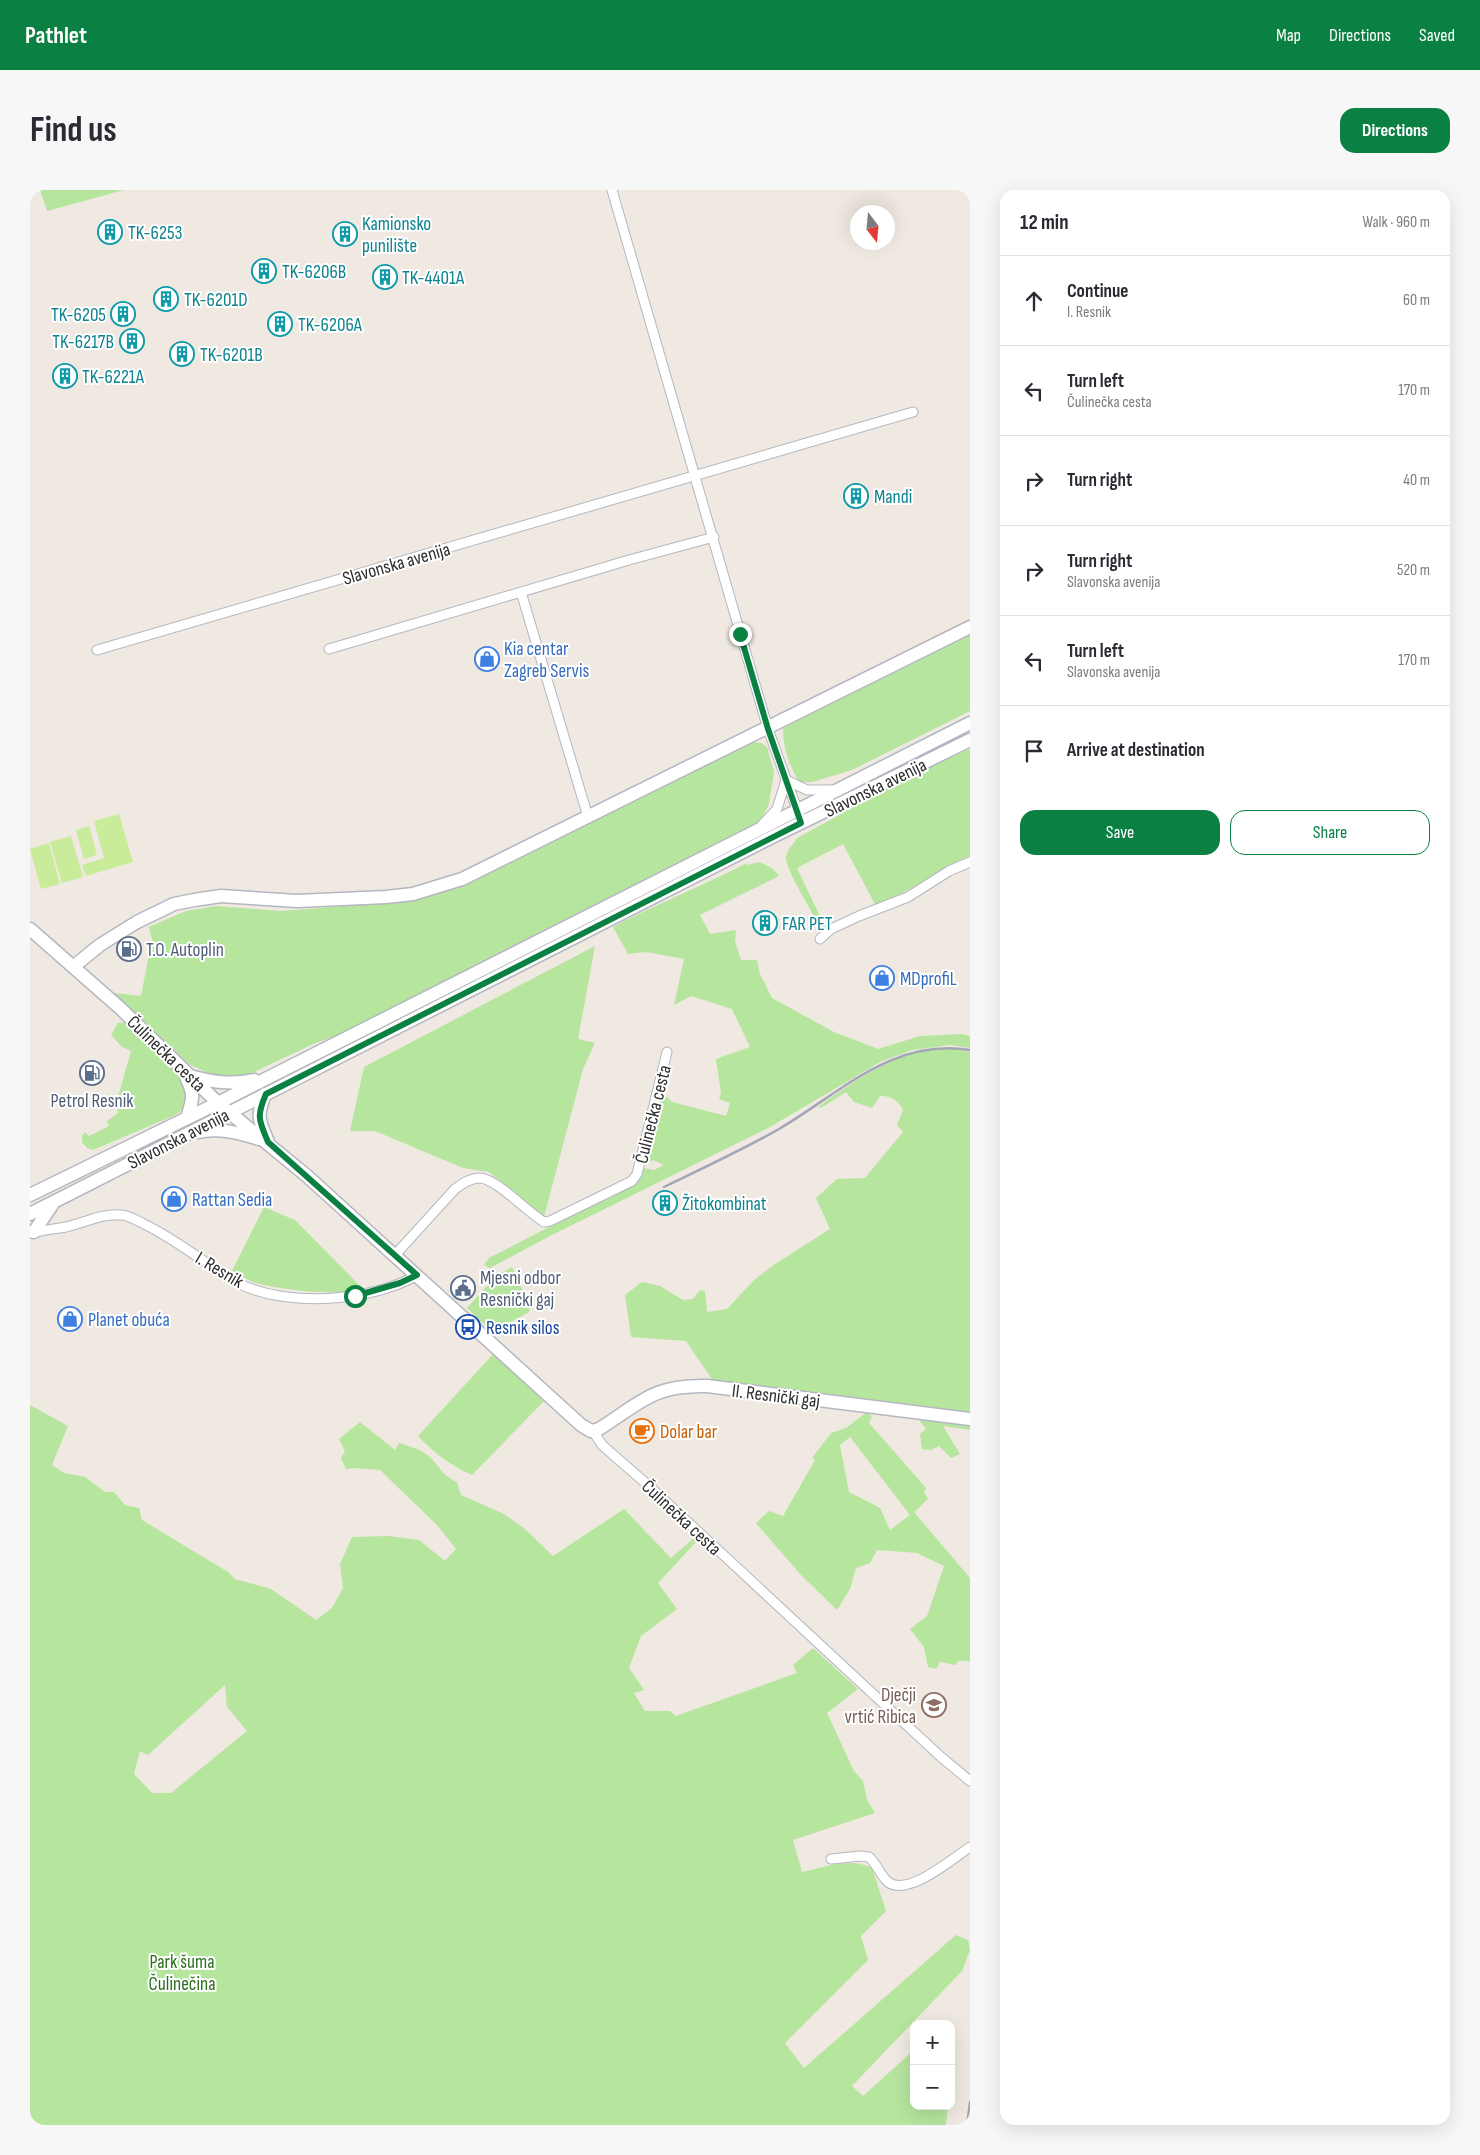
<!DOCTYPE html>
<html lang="en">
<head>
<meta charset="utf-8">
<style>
	body { margin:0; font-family:"Sofia Sans Condensed",sans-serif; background:#f7f7f7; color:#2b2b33 }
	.controls { position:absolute; right:15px; bottom:15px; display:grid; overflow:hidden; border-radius:10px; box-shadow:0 5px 20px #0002 }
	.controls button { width:45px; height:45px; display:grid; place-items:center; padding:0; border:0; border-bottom:1px solid #e1e1e2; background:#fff; color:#2b2b33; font:25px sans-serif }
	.compass { position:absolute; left:820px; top:15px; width:45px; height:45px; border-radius:50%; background:#fff; box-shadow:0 5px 20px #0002; rotate:164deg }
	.stop { position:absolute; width:15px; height:15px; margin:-11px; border:4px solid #0b8043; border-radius:50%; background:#fff }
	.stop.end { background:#0b8043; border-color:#fff; box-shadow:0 1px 5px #0008 }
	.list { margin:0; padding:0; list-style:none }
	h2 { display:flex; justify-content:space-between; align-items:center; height:65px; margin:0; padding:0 20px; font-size:21px }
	h2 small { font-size:16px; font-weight:400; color:#7c7c81 }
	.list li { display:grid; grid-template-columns:32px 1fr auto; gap:15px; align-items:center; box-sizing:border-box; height:90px; padding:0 20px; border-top:1px solid #e1e1e2 }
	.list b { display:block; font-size:19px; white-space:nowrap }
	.list p { margin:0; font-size:16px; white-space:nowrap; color:#7c7c81 }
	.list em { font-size:16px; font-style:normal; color:#7c7c81 }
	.actions { display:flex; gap:10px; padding:15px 20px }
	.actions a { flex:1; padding:11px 0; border:1px solid #0b8043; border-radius:15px; text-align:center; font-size:18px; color:#0b8043 }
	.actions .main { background:#0b8043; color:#fff }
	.icon { flex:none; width:28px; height:28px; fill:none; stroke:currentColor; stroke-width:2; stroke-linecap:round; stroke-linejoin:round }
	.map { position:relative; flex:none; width:940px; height:1935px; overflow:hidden; border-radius:15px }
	header { display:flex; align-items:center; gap:30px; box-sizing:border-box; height:70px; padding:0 25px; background:#0b8043; color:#fff }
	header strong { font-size:24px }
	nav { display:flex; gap:28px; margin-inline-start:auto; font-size:18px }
	.intro { display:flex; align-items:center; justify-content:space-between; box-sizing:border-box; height:120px; padding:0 30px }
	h1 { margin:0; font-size:35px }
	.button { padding:12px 22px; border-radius:15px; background:#0b8043; color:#fff; font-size:18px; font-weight:700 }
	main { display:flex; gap:30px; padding:0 30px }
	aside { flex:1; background:#fff; border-radius:15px; box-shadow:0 5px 20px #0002 }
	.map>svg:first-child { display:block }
</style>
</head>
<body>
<header>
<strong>Pathlet</strong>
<nav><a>Map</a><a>Directions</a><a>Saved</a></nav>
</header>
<div class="intro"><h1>Find us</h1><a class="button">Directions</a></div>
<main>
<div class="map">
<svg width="940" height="1935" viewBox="0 0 940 1935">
	<rect width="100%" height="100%" fill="#efe9e1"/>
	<path fill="#b6e59e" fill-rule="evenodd" d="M 10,0 L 94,0 L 17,21 Z
		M 940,440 L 940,521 L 822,580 L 782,592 L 769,592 C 759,574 753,558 753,538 Z
		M 724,552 L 731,553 L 737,557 L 744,582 L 739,614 L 730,632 L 305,846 L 281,855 L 220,884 L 188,888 L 159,874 L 84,803 L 111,806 L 122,749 L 119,737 L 156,721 L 186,716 L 252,721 L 375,711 L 400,706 L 435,695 Z
		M 940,559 L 940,666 C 908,679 880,702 846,716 L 813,654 L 767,678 L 795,737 L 792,740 C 785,727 755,679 756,667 C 757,659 764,654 767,648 C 824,618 880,583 940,559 Z
		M 729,672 L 742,678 L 749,686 L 670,725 L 680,744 L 706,740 L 705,751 L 711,770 L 727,770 L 730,784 L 742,808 L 804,842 L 848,859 L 890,846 L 931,844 L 940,846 L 940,858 L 920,855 L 883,860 L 852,871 L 740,937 L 520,1046 L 460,1078 L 454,1075 L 459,1068 L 602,994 L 613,978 L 624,980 L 634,975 L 623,970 L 617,974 L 618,967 L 616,967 L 628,906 L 635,905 L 642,912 L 696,926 L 700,913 L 689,909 L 691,903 L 686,869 L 720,857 L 702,819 L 661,806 L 644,815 L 654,769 L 616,762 L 598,764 L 583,737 C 627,714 672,696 717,673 L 717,675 Z
		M 565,756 L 548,849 L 565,853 L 553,879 L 514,1027 L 459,982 L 433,978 L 345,941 L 320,941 L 334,877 Z
		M 95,832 C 110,845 159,888 158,907 C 157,918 150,923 141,927 L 63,960 L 57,958 L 52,952 L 52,946 L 55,942 L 59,946 L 79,936 L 77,931 L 88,923 L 86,914 L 101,861 L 92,857 L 81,845 L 88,833 Z
		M 919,858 L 940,862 L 940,1223 L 684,1192 L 656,1151 L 601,1147 L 595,1105 L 612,1092 L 630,1096 L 653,1110 L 663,1109 L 670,1100 L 675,1101 L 677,1122 L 697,1119 L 723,1091 L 742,1076 L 800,1039 L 786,1008 L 807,989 L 835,988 L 873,942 L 867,935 L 873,920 C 869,911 860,905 850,906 L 842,918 L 824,912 L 816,902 L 791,918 L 788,917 C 818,896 848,873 884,863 C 895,860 908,860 919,858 Z
		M 234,1017 L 265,1030 L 332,1098 C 314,1108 243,1099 223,1092 C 216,1089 209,1085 202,1081 Z
		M 482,1077 L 499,1113 L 499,1122 L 476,1135 L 460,1140 L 437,1118 L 466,1086 Z
		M 465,1162 L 516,1209 L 442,1285 C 420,1275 405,1264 388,1246 Z
		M 0,1215 L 38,1236 L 22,1275 L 34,1283 L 55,1287 L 75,1302 L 84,1302 L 95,1315 L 109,1318 L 112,1330 L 198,1382 L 205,1389 L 241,1399 L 286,1430 L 302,1418 L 313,1398 L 310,1374 L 322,1347 L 359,1346 L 389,1350 L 415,1371 L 426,1359 L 407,1335 L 350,1280 L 324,1278 L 316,1279 L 311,1268 L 315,1261 L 309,1249 L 330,1232 L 365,1260 L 369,1253 C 379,1256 393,1260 401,1268 C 413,1280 409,1283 427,1292 L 431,1305 L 474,1324 L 495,1339 L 523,1366 L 594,1319 L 641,1368 L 665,1347 L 668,1350 L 628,1393 L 647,1419 L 611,1446 L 599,1478 L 614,1500 L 604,1503 L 615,1521 L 640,1521 L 646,1526 L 767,1483 L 763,1475 L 783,1458 L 828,1499 L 797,1523 L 824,1581 L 833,1591 L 837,1610 L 845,1623 L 763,1650 L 772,1682 C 796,1677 819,1667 842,1678 L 856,1721 L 831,1746 L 838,1770 L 755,1853 L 774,1878 L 926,1745 L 938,1750 L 940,1760 L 932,1781 L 822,1896 L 833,1906 L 884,1860 L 884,1916 L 918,1916 L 916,1935 L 0,1935 ZM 195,1495 L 197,1517 L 217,1541 L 141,1603 L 122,1603 L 104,1584 L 110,1561 L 118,1565 Z
		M 837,1222 L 842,1227 L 839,1233 L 896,1298 L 894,1302 L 898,1309 L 884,1322 L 940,1388 L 940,1471 L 928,1471 L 926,1475 L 910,1472 L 906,1479 L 898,1477 L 894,1457 L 880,1439 L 897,1426 L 914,1376 L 887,1363 L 847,1360 L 840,1373 L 826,1378 L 820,1399 L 807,1420 L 770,1384 L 726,1333 L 739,1321 L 753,1326 L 785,1270 L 782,1268 L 801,1243 L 816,1238 ZM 820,1247 L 880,1325 L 860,1340 L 850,1318 L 819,1302 L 810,1255 Z
		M 897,1229 L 940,1234 L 940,1240 L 913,1236 L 930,1264 L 921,1268 L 909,1256 L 901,1260 L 892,1259 L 890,1244 L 896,1239 L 890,1231 Z"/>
	<path fill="#c9ec9a" d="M 89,624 L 103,672 L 56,686 L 52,675 L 74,668 L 64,631 Z
		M 59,636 L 67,665 L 54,669 L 46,640 Z
		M 41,646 L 53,687 L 32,693 L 20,652 Z
		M 19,653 L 30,694 L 11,699 L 0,659 Z"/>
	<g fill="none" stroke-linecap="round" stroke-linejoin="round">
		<defs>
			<path id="street" d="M 582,0 L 738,539 L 769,625
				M 491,402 L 558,627
				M 299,459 L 599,370 L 684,347
				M 67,460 L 883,222
				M 756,590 L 777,600 L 804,600
				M 732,635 L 747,619 L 756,590
				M 790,749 L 801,739 L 829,726 L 878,707 L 919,681 L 940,672
				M 2,1043 C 13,1040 24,1039 36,1037 C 54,1033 72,1023 91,1025 C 98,1025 106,1030 112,1033 C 146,1049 174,1073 206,1092 C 253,1118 342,1112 387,1085
				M 365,1065 L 425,999 C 432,994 440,988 450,988 C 467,989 497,1022 514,1032 L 520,1031 L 602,991 L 607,984 L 637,862
				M 563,1241 L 572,1255 L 619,1296 L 911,1567 L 940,1591
				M 801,1669 L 830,1666 L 839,1667 C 847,1674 850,1685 858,1692 C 878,1707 922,1669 940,1657"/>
			<path id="secondary" d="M 0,739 L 90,818 L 188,913 L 277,986 L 551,1235 L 561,1241 L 569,1239 C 612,1212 622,1195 677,1196 L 940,1229
				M 43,777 L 70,755 L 107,732 L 144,714 L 164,710 L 191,706 L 267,711 L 356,707 L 383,704 L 432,689 L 940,437
				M 160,886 C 182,892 201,895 224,890
				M 156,887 C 165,906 163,908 157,928
				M 235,904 C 226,927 229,930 238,952
				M 168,942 C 188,937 209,943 229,949
				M 0,1005 L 188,913 L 940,533
				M 0,1024 L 734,651 L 940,550
				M 4,1042 L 22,1015"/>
		</defs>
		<use href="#street" stroke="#b4b7c1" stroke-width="11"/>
		<use href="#secondary" stroke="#b4b7c1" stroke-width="15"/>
		<use href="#street" stroke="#fff" stroke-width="9"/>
		<use href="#secondary" stroke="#fff" stroke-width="12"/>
		<path stroke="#a3a6b8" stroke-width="2.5" d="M 634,997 C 673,978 712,960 749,939 C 812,902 862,848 940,860
			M 937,1935 L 940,1912"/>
	</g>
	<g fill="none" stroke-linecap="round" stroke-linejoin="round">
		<path stroke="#0b8043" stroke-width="6" d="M 325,1106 L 370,1093 L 387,1085 L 238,952 C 229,930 226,927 236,904 L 771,633 L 738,539 L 710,444"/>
	</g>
	<defs>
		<symbol id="building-ring" viewBox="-11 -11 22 22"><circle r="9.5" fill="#fff" stroke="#0f9aa8" stroke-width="1.5"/><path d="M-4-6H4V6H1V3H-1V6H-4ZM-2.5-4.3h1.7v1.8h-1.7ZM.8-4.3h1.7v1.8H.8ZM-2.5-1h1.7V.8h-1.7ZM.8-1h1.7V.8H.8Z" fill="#0f9aa8"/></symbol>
		<symbol id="shop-ring" viewBox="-11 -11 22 22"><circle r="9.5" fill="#fff" stroke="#3f7fe0" stroke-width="1.5"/><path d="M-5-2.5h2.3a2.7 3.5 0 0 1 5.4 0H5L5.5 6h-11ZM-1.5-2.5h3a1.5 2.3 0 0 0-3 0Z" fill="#3f7fe0"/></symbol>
		<symbol id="fuel-ring" viewBox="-11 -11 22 22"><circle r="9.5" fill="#fff" stroke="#5c6f8a" stroke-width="1.5"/><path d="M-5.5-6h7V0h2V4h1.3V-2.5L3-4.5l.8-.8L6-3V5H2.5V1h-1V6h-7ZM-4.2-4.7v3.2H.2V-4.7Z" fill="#5c6f8a"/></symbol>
		<symbol id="civic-ring" viewBox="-11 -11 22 22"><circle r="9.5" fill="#fff" stroke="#5c6f8a" stroke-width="1.5"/><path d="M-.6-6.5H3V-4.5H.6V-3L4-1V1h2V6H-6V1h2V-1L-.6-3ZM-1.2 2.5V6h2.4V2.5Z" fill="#5c6f8a"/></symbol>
		<symbol id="bus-ring" viewBox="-11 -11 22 22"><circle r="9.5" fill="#fff" stroke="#1a4fb4" stroke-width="1.5"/><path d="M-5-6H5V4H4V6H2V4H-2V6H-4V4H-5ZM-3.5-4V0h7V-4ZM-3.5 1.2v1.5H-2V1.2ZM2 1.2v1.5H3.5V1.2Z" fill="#1a4fb4"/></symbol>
		<symbol id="cafe-ring" viewBox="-11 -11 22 22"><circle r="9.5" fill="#fff" stroke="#e8710a" stroke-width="1.5"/><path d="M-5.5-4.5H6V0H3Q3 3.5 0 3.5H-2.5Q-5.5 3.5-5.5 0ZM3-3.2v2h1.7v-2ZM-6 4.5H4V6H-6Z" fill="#e8710a"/></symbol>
		<symbol id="school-ring" viewBox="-11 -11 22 22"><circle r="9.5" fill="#fff" stroke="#8d6e63" stroke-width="1.5"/><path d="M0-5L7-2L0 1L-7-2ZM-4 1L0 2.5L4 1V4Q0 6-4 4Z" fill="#8d6e63"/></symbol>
	</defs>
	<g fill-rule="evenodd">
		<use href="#building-ring" x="66" y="28" width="28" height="28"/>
		<use href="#building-ring" x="301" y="30" width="28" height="28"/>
		<use href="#building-ring" x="220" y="67" width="28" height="28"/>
		<use href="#building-ring" x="341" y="73" width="28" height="28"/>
		<use href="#building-ring" x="122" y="95" width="28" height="28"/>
		<use href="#building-ring" x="79" y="110" width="28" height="28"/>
		<use href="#building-ring" x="236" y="120" width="28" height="28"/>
		<use href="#building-ring" x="88" y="137" width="28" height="28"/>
		<use href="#building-ring" x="138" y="150" width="28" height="28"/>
		<use href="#building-ring" x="21" y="172" width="28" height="28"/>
		<use href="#building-ring" x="812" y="292" width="28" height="28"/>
		<use href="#shop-ring" x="443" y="455" width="28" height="28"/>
		<use href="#building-ring" x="721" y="719" width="28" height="28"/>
		<use href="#fuel-ring" x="85" y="745" width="28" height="28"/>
		<use href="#shop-ring" x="838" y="774" width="28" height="28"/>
		<use href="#fuel-ring" x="48" y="869" width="28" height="28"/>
		<use href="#shop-ring" x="130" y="995" width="28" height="28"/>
		<use href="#building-ring" x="621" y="999" width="28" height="28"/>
		<use href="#civic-ring" x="419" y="1084" width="28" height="28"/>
		<use href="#shop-ring" x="26" y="1115" width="28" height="28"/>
		<use href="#bus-ring" x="424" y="1123" width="28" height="28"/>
		<use href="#cafe-ring" x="598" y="1227" width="28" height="28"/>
		<use href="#school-ring" x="890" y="1501" width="28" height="28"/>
	</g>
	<g text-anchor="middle" stroke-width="4" stroke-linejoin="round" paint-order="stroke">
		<g font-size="19" fill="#0d838f" stroke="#fff" text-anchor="start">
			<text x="332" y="40">Kamionsko<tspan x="332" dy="22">punilište</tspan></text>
			<text x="98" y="49">TK-6253</text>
			<text x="252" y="88">TK-6206B</text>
			<text x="372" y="94">TK-4401A</text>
			<text x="154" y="116">TK-6201D</text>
			<text x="76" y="131" text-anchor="end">TK-6205</text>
			<text x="268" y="141">TK-6206A</text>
			<text x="84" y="158" text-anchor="end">TK-6217B</text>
			<text x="170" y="171">TK-6201B</text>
			<text x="52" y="193">TK-6221A</text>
			<text x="844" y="313">Mandi</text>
			<text x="752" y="740">FAR PET</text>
			<text x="652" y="1020">Žitokombinat</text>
		</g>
		<g font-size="19" fill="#2e2e2e" stroke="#fff">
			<text transform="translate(366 373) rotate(-16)" y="7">Slavonska avenija</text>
			<text transform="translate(845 597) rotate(-26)" y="7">Slavonska avenija</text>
			<text transform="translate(137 863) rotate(44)" y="7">Čulinečka cesta</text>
			<text transform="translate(622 924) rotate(-76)" y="7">Čulinečka cesta</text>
			<text transform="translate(148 948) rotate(-27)" y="7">Slavonska avenija</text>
			<text transform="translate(190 1079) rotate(31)" y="7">I. Resnik</text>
			<text transform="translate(746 1205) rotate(7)" y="7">II. Resnički gaj</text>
			<text transform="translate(652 1327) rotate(43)" y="7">Čulinečka cesta</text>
		</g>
		<g font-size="19" fill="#366cbe" stroke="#fff" text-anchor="start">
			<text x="474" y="465">Kia centar<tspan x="474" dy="22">Zagreb Servis</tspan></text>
			<text x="870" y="795">MDprofiL</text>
			<text x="162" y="1016">Rattan Sedia</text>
			<text x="58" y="1136">Planet obuća</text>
		</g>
		<g font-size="19" fill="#4e5e75" stroke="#fff" text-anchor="start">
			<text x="116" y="766">T.O. Autoplin</text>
			<text x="62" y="917" text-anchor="middle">Petrol Resnik</text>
			<text x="450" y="1094">Mjesni odbor<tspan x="450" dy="22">Resnički gaj</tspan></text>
		</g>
		<g font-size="19" fill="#164399" stroke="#fff" text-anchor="start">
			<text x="456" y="1144">Resnik silos</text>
		</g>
		<g font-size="19" fill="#c56008" stroke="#fff" text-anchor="start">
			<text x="630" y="1248">Dolar bar</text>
		</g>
		<g font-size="19" fill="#785e54" stroke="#fff" text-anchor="end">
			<text x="886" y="1511">Dječji<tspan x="886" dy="22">vrtić Ribica</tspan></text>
		</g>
		<g font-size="19" fill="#2c6e1b" stroke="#fff">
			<text x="152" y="1778">Park šuma<tspan x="152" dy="22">Čulinečina</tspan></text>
		</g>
	</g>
</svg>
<div class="controls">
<button>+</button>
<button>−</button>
</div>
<svg class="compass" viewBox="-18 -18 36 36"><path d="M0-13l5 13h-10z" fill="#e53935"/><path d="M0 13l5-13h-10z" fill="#7c7c81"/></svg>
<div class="stop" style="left:325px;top:1106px"></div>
<div class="stop end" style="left:710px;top:444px"></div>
</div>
<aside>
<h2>12 min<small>Walk · 960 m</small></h2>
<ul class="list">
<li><svg class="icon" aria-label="ahead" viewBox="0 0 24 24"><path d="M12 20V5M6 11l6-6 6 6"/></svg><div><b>Continue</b><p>I. Resnik</p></div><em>60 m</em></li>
<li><svg class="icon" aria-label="left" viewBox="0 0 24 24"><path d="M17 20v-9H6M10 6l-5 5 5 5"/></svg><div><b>Turn left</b><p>Čulinečka cesta</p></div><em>170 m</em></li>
<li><svg class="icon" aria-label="right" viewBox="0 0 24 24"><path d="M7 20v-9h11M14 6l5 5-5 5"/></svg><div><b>Turn right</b></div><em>40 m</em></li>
<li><svg class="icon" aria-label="right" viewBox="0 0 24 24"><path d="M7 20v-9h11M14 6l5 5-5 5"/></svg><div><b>Turn right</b><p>Slavonska avenija</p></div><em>520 m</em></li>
<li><svg class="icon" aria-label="left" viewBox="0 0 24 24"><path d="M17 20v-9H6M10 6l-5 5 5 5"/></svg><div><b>Turn left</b><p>Slavonska avenija</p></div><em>170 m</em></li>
<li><svg class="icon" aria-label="arrive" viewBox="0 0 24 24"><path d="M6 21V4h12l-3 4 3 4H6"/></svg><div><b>Arrive at destination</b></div></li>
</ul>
<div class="actions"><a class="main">Save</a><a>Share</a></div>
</aside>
</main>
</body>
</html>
